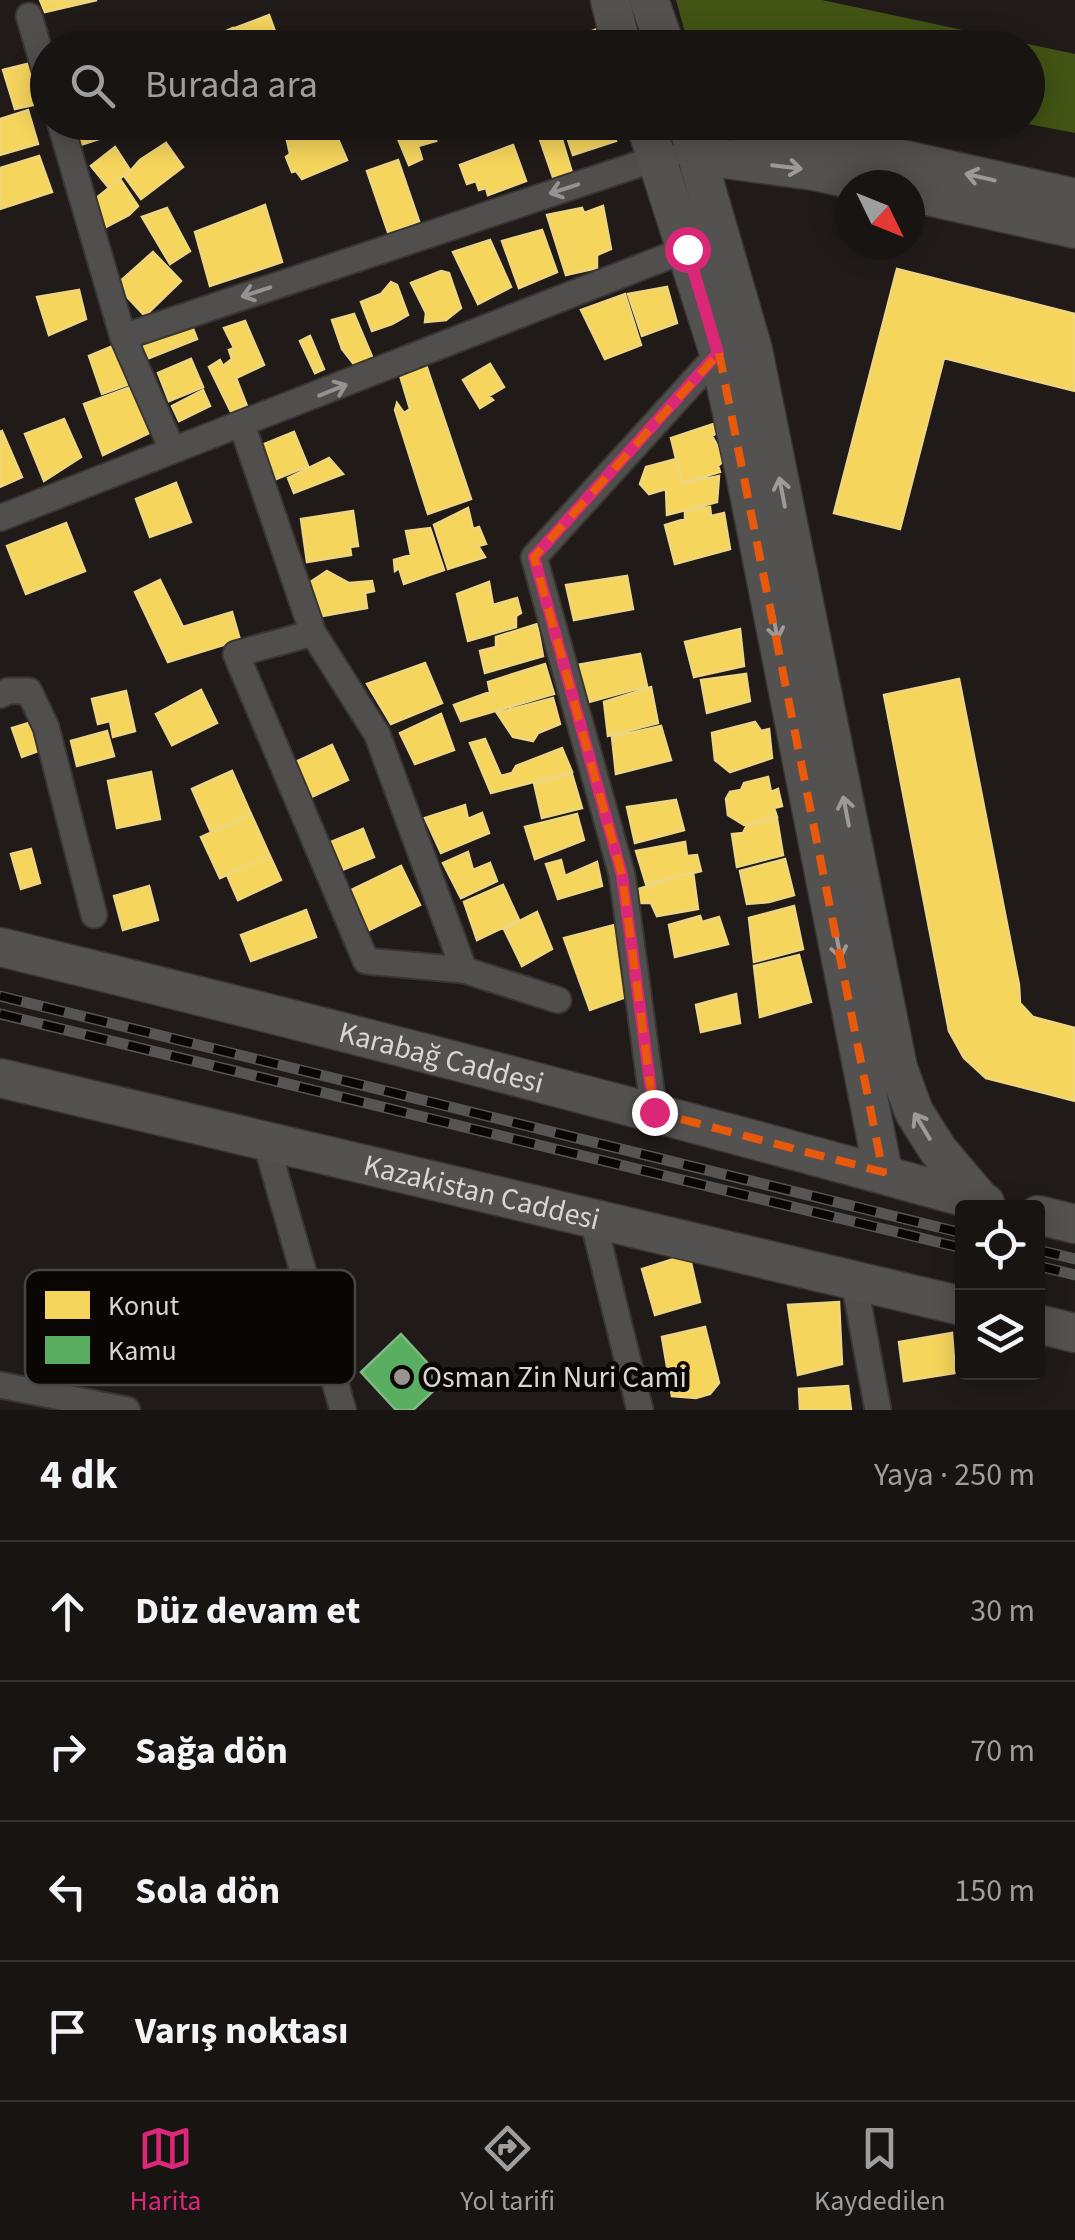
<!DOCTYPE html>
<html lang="tr">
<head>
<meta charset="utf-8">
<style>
	body { margin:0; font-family:"Source Sans 3",sans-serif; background:#211d1b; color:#f1f3f6 }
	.controls { position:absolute; right:30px; bottom:30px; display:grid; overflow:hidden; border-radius:10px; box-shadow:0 5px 25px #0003 }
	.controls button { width:90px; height:90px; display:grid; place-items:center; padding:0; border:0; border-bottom:2px solid #363332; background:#181412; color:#f1f3f6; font:50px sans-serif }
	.compass { position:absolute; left:835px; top:170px; width:90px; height:90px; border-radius:50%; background:#181412; box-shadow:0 5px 25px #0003; rotate:133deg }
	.stop { position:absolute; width:30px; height:30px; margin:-22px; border:8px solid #db2777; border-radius:50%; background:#fff }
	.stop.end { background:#db2777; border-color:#fff; box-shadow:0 2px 10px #0008 }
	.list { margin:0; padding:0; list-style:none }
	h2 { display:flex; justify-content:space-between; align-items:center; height:130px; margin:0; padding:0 40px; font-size:42px }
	h2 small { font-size:32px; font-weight:400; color:#9f9e9f }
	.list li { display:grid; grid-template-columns:65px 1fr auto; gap:30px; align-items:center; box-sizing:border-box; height:140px; padding:0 40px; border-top:2px solid #363332 }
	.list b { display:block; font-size:38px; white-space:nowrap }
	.list em { font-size:32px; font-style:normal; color:#9f9e9f }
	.icon { flex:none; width:55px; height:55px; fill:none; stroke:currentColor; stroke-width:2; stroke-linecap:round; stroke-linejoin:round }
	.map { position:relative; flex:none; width:1075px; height:1410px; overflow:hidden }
	.search { position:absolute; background:#181412; box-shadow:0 5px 25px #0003; left:30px; right:30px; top:30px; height:110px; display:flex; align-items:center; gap:25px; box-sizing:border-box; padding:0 35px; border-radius:55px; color:#9f9e9f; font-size:38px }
	.sheet { height:690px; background:#181412 }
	nav { display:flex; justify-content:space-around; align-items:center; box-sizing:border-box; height:140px; border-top:2px solid #363332; background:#181412; font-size:28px; color:#9f9e9f }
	nav a { display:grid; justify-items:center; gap:5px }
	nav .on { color:#db2777 }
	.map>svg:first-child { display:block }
</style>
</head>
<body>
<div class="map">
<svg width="1075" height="1410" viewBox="0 0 1075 1410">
	<rect width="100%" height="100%" fill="#201b18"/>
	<path fill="#415414" d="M 676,0 L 822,0 L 1075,54 L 1075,133 L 1023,123 L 1028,122 L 1028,48 L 689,47 Z
		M 830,123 L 933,123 L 909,142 Z"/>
	<path fill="#f6d55c" stroke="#eed57f" stroke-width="2.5" d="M 40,0 L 97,0 L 45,12 Z
		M 269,15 L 281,48 L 243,48 L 235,28 Z
		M 233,28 L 240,48 L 198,48 L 197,44 Z
		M 597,29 L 604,48 L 547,48 Z
		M 31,63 L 42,103 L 15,109 L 3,70 Z
		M 28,110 L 38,144 L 0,155 L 0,119 Z
		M 63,122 L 114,122 L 118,133 L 71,148 Z
		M 391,122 L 428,122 L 436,141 L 418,146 L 422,159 L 409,165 Z
		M 569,122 L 611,122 L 616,141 L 573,155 L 563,125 Z
		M 332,125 L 347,160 L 302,179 L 296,171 L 292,172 L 286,157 L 290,154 L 286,136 Z
		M 558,126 L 573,176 L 554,180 L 537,131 Z
		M 166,143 L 183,167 L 141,199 L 125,177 L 140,160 Z
		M 513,145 L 526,181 L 488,195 L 486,188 L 479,190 L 476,181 L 467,184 L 460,165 Z
		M 115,147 L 130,170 L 109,188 L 91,166 Z
		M 39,156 L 52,192 L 0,209 L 0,168 Z
		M 398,160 L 419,221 L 389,235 L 367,171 Z
		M 120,179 L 138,206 L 129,215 L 102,229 L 90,203 Z
		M 265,205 L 282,262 L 210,286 L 195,232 Z
		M 603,206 L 611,249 L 597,255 L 597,268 L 566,275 L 547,215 L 582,208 L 584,213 Z
		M 167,208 L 190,251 L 170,264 L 142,217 Z
		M 542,230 L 557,272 L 519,288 L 502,241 Z
		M 490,240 L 511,287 L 478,304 L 453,252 Z
		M 153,252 L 181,281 L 145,316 L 116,285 Z
		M 897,269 L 1075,314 L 1075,391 L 944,358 L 900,529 L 834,513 Z
		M 441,271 L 449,273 L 461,308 L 446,320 L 425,322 L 426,313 L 411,283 Z
		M 391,282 L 397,285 L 408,315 L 392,324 L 372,331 L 361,302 L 381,294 Z
		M 667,287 L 677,323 L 642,336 L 628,294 Z
		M 79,290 L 86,319 L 49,335 L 37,297 Z
		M 625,294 L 641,345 L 605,359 L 581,310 Z
		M 354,314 L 373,359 L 356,367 L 342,349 L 332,320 Z
		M 245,321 L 264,365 L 236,378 L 247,406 L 231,412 L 209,367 L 220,360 L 223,366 L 232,359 L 229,350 L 234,348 L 224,328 Z
		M 192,326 L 197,339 L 147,359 L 141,346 Z
		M 310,336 L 324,369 L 315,373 L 300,341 Z
		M 113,346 L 118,352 L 127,385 L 102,394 L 89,356 Z
		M 191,359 L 203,387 L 169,401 L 158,373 Z
		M 425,362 L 471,499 L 428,514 L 395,410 L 397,403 L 404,413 L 410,409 L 399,372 Z
		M 490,364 L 504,387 L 489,396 L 493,400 L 480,408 L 463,380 Z
		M 133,386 L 149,433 L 103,455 L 84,404 Z
		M 203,390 L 210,406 L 179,421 L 172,406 Z
		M 64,419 L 81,457 L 44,481 L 25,434 Z
		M 716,423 L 718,432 L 712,436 L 725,459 L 718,466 L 720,472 L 682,483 L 671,438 Z
		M 2,431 L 22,477 L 0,487 L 0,432 Z
		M 294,432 L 308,466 L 276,479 L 262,445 Z
		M 329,458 L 343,474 L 294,493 L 288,478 Z
		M 676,459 L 682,483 L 719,476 L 717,502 L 667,515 L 666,489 L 649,494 L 640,484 L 646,467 Z
		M 176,483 L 191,522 L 150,537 L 136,499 Z
		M 710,507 L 711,516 L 724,513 L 730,549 L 675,564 L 665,525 L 685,519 L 685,511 Z
		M 468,508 L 473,529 L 479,527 L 486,544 L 478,546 L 485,557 L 448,569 L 434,525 Z
		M 353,511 L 358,546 L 350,547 L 351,555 L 307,562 L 301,519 Z
		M 66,523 L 85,571 L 26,594 L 7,546 Z
		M 430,528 L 444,570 L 404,584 L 399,568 L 395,571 L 394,560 L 411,555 L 406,531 Z
		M 327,571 L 349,583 L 372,581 L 374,591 L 365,593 L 367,608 L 322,616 L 309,583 Z
		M 627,576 L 633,609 L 574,620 L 566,585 Z
		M 160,580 L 183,627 L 232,612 L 240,640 L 168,662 L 135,592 Z
		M 489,582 L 493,605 L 517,598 L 521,613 L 516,616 L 516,627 L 468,641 L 457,594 Z
		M 537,624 L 543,656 L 485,673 L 480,651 L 496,647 L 496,637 Z
		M 740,629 L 744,666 L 694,677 L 685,642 Z
		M 640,654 L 647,686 L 589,702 L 577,665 Z
		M 425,663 L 442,703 L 391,724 L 367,684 Z
		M 545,664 L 554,694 L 461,721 L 454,705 L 490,692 L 488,682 Z
		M 746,674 L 750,701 L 707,713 L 701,680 Z
		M 959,679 L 1019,985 L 1020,1003 L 1033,1017 L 1075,1028 L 1075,1101 L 986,1078 L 964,1058 L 949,1031 L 884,695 Z
		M 651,687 L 658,723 L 608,736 L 604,702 Z
		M 201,690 L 217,723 L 172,745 L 156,714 Z
		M 126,691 L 135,731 L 113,737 L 110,721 L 98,724 L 92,699 Z
		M 553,698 L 560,724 L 538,733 L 533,741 L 513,737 L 497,713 Z
		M 441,714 L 454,750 L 415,764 L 400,733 Z
		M 35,721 L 44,749 L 22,757 L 12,728 Z
		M 755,722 L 761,731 L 769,729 L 772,758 L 730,772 L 715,760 L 712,733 Z
		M 661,726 L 671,760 L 616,774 L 612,737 Z
		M 107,731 L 114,756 L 77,766 L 71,741 Z
		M 485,739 L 501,776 L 512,773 L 516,766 L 562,748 L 572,772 L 491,793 L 470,743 Z
		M 332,745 L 348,780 L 307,799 L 291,764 Z
		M 232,771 L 251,814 L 211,832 L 192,789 Z
		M 151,772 L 160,819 L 117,828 L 108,781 Z
		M 572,774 L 582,808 L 542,818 L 534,783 Z
		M 768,777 L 771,792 L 778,789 L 782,806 L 774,808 L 777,817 L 744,825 L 728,815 L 726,799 L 730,792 L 741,790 L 744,783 Z
		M 676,800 L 684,830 L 635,843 L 627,807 Z
		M 465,805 L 468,819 L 482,813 L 489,833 L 441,853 L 425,818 Z
		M 251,814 L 270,856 L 220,878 L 201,837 Z
		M 577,814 L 584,840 L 535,859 L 525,827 Z
		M 777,819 L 783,855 L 737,867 L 732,834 L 743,833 L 747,825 Z
		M 363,829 L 374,857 L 337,872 L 326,844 Z
		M 685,842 L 687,856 L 697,855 L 701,871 L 646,884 L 636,851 Z
		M 31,849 L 40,883 L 21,889 L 11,854 Z
		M 468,852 L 473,870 L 490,863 L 497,881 L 461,898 L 443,863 Z
		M 270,856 L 281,880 L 238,900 L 227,875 Z
		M 785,859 L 794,895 L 769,902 L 747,904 L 740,871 Z
		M 561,860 L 565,876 L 597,862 L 602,886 L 558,899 L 546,864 Z
		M 401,866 L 420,905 L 367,931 L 347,892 Z
		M 693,872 L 698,909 L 657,916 L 651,903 L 638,903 L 635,890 Z
		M 503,885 L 519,920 L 477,940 L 464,902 Z
		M 149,886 L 158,920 L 123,930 L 114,896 Z
		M 794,906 L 803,949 L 754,962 L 749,918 Z
		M 306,910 L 316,937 L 251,961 L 241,935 Z
		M 537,912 L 552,949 L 522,966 L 504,929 Z
		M 700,916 L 702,922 L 719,917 L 728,944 L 675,957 L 669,925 Z
		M 618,924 L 632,995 L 590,1010 L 564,938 Z
		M 799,955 L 811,1002 L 760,1017 L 754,966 Z
		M 736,994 L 740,1023 L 701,1032 L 696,1005 Z
		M 689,1254 L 700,1302 L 655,1315 L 642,1269 Z
		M 839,1302 L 842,1364 L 798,1375 L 788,1305 Z
		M 705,1327 L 719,1383 L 710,1394 L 696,1398 L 672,1396 L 662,1337 Z
		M 952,1333 L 955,1373 L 904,1381 L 899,1342 Z
		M 848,1386 L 851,1410 L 800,1410 L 799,1389 Z"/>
	<path fill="#5aae61" stroke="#81ba83" stroke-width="2.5" d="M 401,1334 L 444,1381 L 413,1410 L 396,1410 L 361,1372 Z"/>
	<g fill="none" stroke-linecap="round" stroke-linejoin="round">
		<defs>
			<path id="minor" d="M 29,16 L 48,80
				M 60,122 L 123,337 L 172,449
				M 123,337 L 657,158 L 669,157
				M 242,425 L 313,633 L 377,734 L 464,970
				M 0,518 L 687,249
				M 313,633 L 236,654 L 366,961 L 464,970 L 558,1000
				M 0,695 L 8,691 L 29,691 L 46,727 L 94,915
				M 654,1112 L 622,875 L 534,557 L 719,353
				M 265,1139 L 343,1410
				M 592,1216 L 640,1410
				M 854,1281 L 878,1410
				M 0,1385 L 127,1410"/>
			<g id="secondary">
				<path d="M 610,0 L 622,48"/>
				<path d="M 649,0 L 666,48"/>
				<path d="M 645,122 L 719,353 L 745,473 L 883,1172"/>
				<path d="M 687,122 L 753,350 L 898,1068 L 914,1112 L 938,1150 L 982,1202"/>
				<path d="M 736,122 L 1075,198"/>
				<path d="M 696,155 L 814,171 L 878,185"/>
				<path d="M 910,192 L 1075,229"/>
				<path id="s1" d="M 0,947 C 330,1027 658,1112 985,1203"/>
				<path id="s2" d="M 0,1078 L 962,1306"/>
				<path d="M 1038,1215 L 1075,1224"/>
				<path d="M 1038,1324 L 1075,1333"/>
			</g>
		</defs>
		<use href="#minor" stroke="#393533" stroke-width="29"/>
		<use href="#secondary" stroke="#393533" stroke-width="41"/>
		<use href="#minor" stroke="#514f4d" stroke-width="25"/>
		<use href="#secondary" stroke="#545250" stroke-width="38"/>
		<defs>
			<path id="rail" d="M 0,996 L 962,1233
				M 0,1014 L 962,1248
				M 1038,1250 L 1075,1259
				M 1038,1266 L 1075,1275"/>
		</defs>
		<use href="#rail" stroke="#575554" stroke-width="11"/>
		<use href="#rail" stroke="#090604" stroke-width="8" stroke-dasharray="22" stroke-linecap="butt"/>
	</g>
	<defs><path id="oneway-shaft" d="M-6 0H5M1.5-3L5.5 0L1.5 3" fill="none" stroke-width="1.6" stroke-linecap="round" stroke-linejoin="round" transform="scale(2.5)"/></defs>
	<g stroke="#9e9a97">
		<use href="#oneway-shaft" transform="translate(787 167) rotate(7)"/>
		<use href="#oneway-shaft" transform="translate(980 177) rotate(-167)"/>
		<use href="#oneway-shaft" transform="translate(782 492) rotate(-101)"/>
		<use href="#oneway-shaft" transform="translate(775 625) rotate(79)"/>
		<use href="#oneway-shaft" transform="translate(846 811) rotate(-101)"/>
		<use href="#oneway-shaft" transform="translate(838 944) rotate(79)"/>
		<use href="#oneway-shaft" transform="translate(922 1126) rotate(-121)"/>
	</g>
	<g stroke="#96928f">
		<use href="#oneway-shaft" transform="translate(564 189) rotate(162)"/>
		<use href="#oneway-shaft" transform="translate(256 292) rotate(162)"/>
		<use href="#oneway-shaft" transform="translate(333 390) rotate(-22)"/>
	</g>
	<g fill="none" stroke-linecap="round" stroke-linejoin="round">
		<path stroke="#db2777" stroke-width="12" d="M 654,1112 L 622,875 L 534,557 L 718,353 L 687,249"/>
	</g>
	<path fill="none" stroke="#e8590c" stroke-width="8" stroke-dasharray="20 12" stroke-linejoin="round" d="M 719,353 L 883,1172 L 654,1112 L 622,875 L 534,557 Z"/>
	<circle fill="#9a9490" stroke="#090604" stroke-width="4" cx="402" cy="1377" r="10"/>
	<g text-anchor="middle" stroke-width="10" stroke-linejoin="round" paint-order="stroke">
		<g font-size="30" fill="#dbd5d1" stroke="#090604">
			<text dy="10" stroke="none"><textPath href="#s1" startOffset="455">Karabağ Caddesi</textPath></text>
			<text dy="10" stroke="none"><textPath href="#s2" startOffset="495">Kazakistan Caddesi</textPath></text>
		</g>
		<g font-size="30" fill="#dbd5d1" stroke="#090604" text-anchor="start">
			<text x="422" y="1387">Osman Zin Nuri Cami</text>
		</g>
	</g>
	<rect x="25" y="1270" width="330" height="115" rx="15" fill="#090604" stroke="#484442" stroke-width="2.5"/>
	<rect x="45" y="1291" width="45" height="28" fill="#f6d55c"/>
	<rect x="45" y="1336" width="45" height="28" fill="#5aae61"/>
	<g font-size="28" fill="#dbd5d1">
		<text x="108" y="1315">Konut</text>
		<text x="108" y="1360">Kamu</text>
	</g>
</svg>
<div class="controls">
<button><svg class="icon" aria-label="locate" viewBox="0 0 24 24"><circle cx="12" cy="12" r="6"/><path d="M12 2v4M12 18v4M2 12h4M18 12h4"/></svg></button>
<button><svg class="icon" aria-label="layers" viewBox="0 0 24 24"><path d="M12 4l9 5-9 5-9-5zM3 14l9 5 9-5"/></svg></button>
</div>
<svg class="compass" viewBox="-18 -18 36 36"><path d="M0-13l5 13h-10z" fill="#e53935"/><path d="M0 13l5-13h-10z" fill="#9f9e9f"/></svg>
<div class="stop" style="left:687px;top:249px"></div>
<div class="stop end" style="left:654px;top:1112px"></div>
<div class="search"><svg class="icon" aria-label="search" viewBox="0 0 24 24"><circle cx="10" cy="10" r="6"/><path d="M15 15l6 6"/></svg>Burada ara</div>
</div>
<section class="sheet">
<h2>4 dk<small>Yaya · 250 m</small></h2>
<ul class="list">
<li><svg class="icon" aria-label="ahead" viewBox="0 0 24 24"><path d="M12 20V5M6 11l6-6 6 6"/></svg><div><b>Düz devam et</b></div><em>30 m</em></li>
<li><svg class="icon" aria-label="right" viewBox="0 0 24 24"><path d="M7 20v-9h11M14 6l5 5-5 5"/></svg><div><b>Sağa dön</b></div><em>70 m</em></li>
<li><svg class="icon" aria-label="left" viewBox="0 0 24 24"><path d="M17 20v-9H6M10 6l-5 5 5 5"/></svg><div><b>Sola dön</b></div><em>150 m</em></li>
<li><svg class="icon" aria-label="arrive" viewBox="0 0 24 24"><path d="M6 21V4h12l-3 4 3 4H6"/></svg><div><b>Varış noktası</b></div></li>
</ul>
</section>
<nav>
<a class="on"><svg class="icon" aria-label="map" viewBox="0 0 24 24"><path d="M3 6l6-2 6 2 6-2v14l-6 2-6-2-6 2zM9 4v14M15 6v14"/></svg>Harita</a>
<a><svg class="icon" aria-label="directions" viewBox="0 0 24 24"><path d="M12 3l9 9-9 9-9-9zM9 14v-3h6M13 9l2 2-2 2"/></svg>Yol tarifi</a>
<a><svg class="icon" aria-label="saved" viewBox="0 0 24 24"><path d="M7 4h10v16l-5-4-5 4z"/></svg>Kaydedilen</a>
</nav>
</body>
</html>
